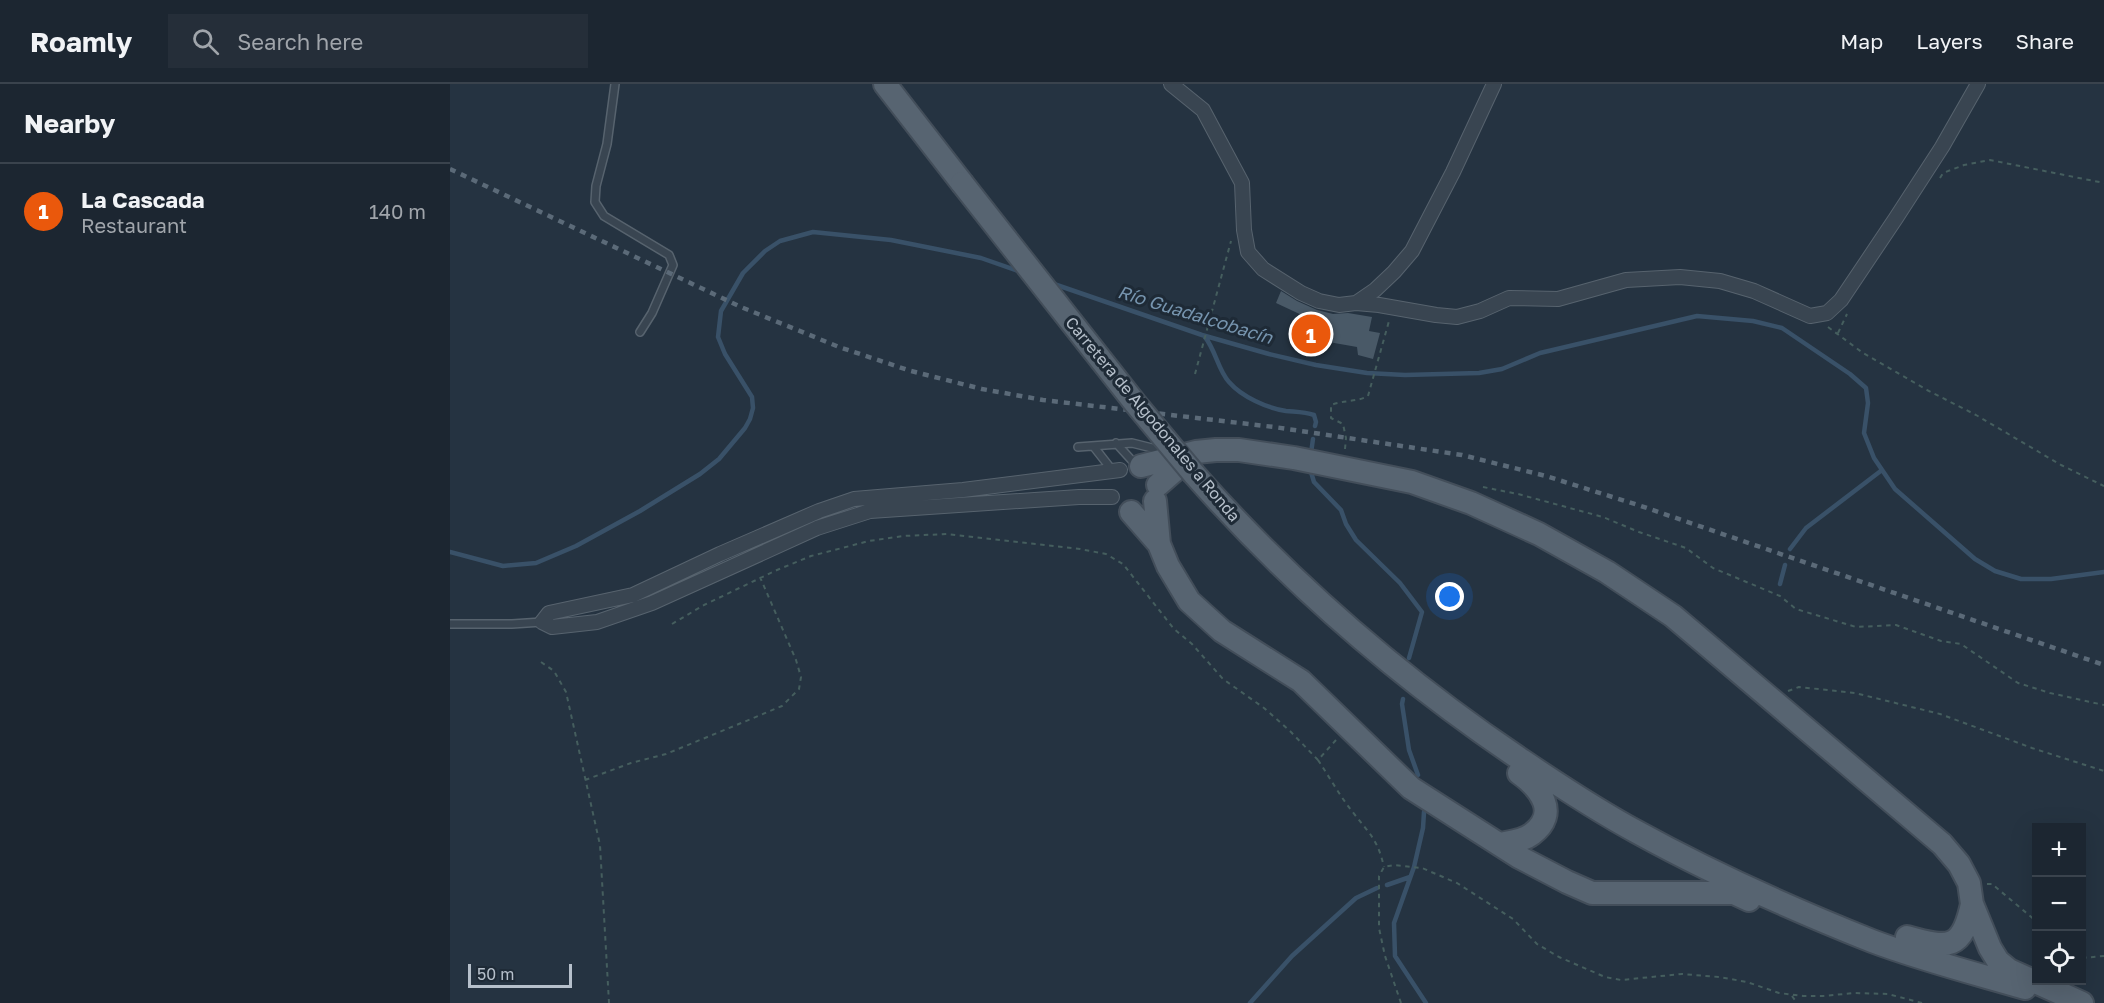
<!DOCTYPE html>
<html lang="en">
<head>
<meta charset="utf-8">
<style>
	body { margin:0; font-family:"Golos Text",sans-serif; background:#252e39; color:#f1f3f6 }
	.controls { position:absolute; right:18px; bottom:18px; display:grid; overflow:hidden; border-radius:0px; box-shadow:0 6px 24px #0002 }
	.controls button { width:54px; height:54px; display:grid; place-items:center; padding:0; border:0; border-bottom:2px solid #3a434d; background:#1c2631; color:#f1f3f6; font:30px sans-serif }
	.scale { position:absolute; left:18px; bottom:15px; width:104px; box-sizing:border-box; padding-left:6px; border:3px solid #b6c0cb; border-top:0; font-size:16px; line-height:21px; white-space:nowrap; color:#b6c0cb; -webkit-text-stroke:4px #1e2a36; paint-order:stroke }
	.you { position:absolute; left:1000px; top:513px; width:21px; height:21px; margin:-15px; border:4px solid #fff; border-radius:50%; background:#1a73e8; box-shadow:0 0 0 9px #1a73e833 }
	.badge { display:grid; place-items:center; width:39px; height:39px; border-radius:50%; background:#ea580c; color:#fff; font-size:20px; font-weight:700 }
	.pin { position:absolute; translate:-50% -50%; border:3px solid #fff; box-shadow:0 2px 6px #0006 }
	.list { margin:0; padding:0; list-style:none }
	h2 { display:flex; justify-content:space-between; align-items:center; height:78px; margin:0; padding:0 24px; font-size:26px }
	h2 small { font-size:20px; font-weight:400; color:#a0a5ab }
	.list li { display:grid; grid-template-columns:39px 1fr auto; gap:18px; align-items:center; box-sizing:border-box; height:96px; padding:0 24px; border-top:2px solid #3a434d }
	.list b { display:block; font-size:22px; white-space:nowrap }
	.list p { margin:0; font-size:20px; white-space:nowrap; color:#a0a5ab }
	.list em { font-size:20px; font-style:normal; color:#a0a5ab }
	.icon { flex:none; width:33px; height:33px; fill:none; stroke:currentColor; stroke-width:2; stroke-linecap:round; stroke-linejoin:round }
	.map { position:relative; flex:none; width:1654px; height:919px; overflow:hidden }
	header { display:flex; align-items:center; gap:36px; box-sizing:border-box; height:84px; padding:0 30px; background:#1c2631; border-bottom:2px solid #3a434d }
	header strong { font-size:28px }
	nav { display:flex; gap:33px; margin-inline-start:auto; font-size:21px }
	.search { width:420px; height:54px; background:#252e39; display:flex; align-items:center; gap:15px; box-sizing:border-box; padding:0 21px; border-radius:0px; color:#a0a5ab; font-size:22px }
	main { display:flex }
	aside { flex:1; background:#1c2631 }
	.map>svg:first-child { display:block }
</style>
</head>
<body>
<header>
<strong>Roamly</strong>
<div class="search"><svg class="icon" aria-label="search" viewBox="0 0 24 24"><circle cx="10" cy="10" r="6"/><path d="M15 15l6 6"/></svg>Search here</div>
<nav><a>Map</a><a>Layers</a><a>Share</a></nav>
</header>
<main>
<aside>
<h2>Nearby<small></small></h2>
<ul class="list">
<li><span class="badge">1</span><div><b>La Cascada</b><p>Restaurant</p></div><em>140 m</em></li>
</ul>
</aside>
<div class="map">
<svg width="1654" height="919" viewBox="0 0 1654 919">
	<rect width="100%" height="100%" fill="#253341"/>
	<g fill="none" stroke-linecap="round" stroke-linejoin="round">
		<path stroke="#395168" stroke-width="4.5" d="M 601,199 L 752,251 L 819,270 L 866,281 L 917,289 L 955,291 L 1029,289 L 1052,285 L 1090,269 L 1247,232 L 1303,237 L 1332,244 L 1400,290 L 1416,304 L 1418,319 L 1414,349 L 1424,374 L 1445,405 L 1525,475 L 1545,487 L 1571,495 L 1601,495 L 1654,488
			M 755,253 C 766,267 768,286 779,298 C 792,313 817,324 836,327 C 846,328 855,328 864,331 L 866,338 L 865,342
			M 861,369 L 863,355
			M 861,388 L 864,398 L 891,426 L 896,440 L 906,456 L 950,499 L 972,528 L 959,574
			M 1340,465 L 1356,444 L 1432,386
			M 0,468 L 53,482 L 86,479 L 126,462 L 190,427 L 250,390 L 269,375 L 295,344 L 300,335 L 303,324 L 302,313 L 275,270 L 268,253 L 271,227 L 293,189 L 315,167 L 330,157 L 363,148 L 441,156 L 531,174 L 571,188
			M 1330,500 L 1335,481
			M 953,615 L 952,620 L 959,666 L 968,691
			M 974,728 L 973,744 L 964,783 L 944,839 L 945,872 L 976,919
			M 937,801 L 960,793
			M 800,919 L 842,872 L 906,814 L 927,804"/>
	</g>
	<path fill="#495967" d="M 831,207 L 847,217 L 867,226 L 883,230 L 898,229 L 922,233 L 919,247 L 930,249 L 923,275 L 908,271 L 907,263 L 856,254 L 859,244 L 855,243 L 856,233 L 826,219 Z"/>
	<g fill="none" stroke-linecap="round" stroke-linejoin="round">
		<defs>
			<path id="service" d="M 165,0 L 157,60 L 146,102 L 145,118 L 154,132 L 219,171 L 223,181 L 202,229 L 190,248
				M 666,359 L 686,381
				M 628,363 L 682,359 L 718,368
				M 644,363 L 662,386
				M 0,540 L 62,540 L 92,538"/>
			<path id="minor" d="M 721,0 L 753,26 L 792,99 L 794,146 L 798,168 L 813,185 L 851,209 L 869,217 L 889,221 L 906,219 L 929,221 L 986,231 L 1007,233 L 1030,227 L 1059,214 L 1108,215 L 1176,196 L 1230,193 L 1270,197 L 1304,207 L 1360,232 L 1377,229 L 1391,216 L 1446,134 L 1492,63 L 1528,0
				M 906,219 L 925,206 L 944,188 L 962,167 L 1003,88 L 1044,0
				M 662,413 L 629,413 L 420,427 L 367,444 L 202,519 L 147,538 L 102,543 L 92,538 L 99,529 L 183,511 L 270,470 L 369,427 L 404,415 L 513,406 L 670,386"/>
			<path id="primary" d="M 435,0 L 512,99
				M 691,382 L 746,368 L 766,366 L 789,366 L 844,374 L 962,398 L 1021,419 L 1089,450 L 1157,488 L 1223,532 L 1492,760 L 1509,780 L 1519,799 L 1522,820 L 1540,864 L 1548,877 L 1559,886 L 1632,919
				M 744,390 C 841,500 951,595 1073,677 C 1110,702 1148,727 1187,748 C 1263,790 1342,825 1422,857 C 1472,876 1524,889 1575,904
				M 708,401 L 740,373
				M 705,417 L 709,460
				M 681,428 L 709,460 L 718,482 L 739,517 L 772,547 L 851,597 L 961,704 L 1069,773 L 1117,798 L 1142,809 L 1284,809 L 1299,816
				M 1050,760 C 1060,758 1073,757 1082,750 C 1110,729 1090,704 1069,689
				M 1457,853 C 1499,865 1512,866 1522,820"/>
		</defs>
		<use href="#service" stroke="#57636e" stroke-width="10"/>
		<use href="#minor" stroke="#57636e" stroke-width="16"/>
		<use href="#primary" stroke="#434e5a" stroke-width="26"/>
		<path stroke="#455e5e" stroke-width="2" stroke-dasharray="4.5 4.5" stroke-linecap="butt" d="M 1490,94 L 1493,89 L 1514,81 L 1540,76 L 1654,99
			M 1378,243 L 1413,269 L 1477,306 L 1526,331 L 1611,381 L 1654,402
			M 1388,249 L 1397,230
			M 745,290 L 781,157
			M 895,365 L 896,354 L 893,340 L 881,334 L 881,321 C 894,316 907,318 918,312 L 939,237
			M 1033,403 L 1068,410 L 1153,433 L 1189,448 L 1236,464 L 1263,484 L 1330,512 L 1346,525 L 1406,543 L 1446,541 L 1491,557 L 1511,560 L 1568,599 L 1600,609 L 1654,621
			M 222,540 L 254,521 L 327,486 L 361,472 L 419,457 L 453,452 L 497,450 L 630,465 L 656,470 L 673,480 L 724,545 L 742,560 L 773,595 L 814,624 L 840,647 L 868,676
			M 91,578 L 104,587 L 116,608 L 150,761 L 159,919
			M 1338,607 L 1349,603 L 1405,609 L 1490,630 L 1582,664 L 1654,687
			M 886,656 L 868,676 C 880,694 891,714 905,731 C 921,751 928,757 934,783
			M 135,696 L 181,679 L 216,670 L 301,635 L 332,622 L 349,605 L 351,593 L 346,576 L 310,493
			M 1537,800 L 1542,800 L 1586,837
			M 1632,874 L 1654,872
			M 1342,912 L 1347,919
			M 951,919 L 935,872 L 929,844 L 929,792 L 934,783 L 944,781 L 972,784 L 1007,799 L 1063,835 L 1087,860 L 1109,873 L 1155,893 L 1171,896 L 1232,890 L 1269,893 L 1297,898 L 1329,909 L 1353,912 L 1373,912 L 1405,909 L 1438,910 L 1472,919"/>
		<use href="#service" stroke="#394551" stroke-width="7"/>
		<use href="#minor" stroke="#394551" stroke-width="14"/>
		<use href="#primary" stroke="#576471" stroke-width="22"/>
		<path stroke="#5b6a78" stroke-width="4.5" stroke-dasharray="6 6" stroke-linecap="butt" d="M 0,85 L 291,223 L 389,263 L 461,287 L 532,305 L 593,316 L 824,343 L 1012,371 L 1096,392 L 1191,422 L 1654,581"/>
		<defs>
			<path id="primary-bridge" d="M 512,99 L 685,319 L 744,390"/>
		</defs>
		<use href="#primary-bridge" stroke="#434e5a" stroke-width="26" stroke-linecap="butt"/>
		<use href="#primary-bridge" stroke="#576471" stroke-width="22"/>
	</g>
	<g text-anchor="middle" stroke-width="6" stroke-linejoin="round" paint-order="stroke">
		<g font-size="16" fill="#b6c0cb" stroke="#1e2a36">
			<text transform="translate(703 335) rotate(50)" y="6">Carretera de Algodonales a Ronda</text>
		</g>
		<g font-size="18" font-style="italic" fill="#7694ae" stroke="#1e2a36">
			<text transform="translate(745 231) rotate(17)" y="6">Río Guadalcobacín</text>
		</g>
	</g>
</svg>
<div class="controls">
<button>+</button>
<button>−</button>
<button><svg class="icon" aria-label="locate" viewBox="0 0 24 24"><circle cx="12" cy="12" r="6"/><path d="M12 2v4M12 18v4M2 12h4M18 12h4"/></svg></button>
</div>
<div class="scale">50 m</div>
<div class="you"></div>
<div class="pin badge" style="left:861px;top:250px">1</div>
</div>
</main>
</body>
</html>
